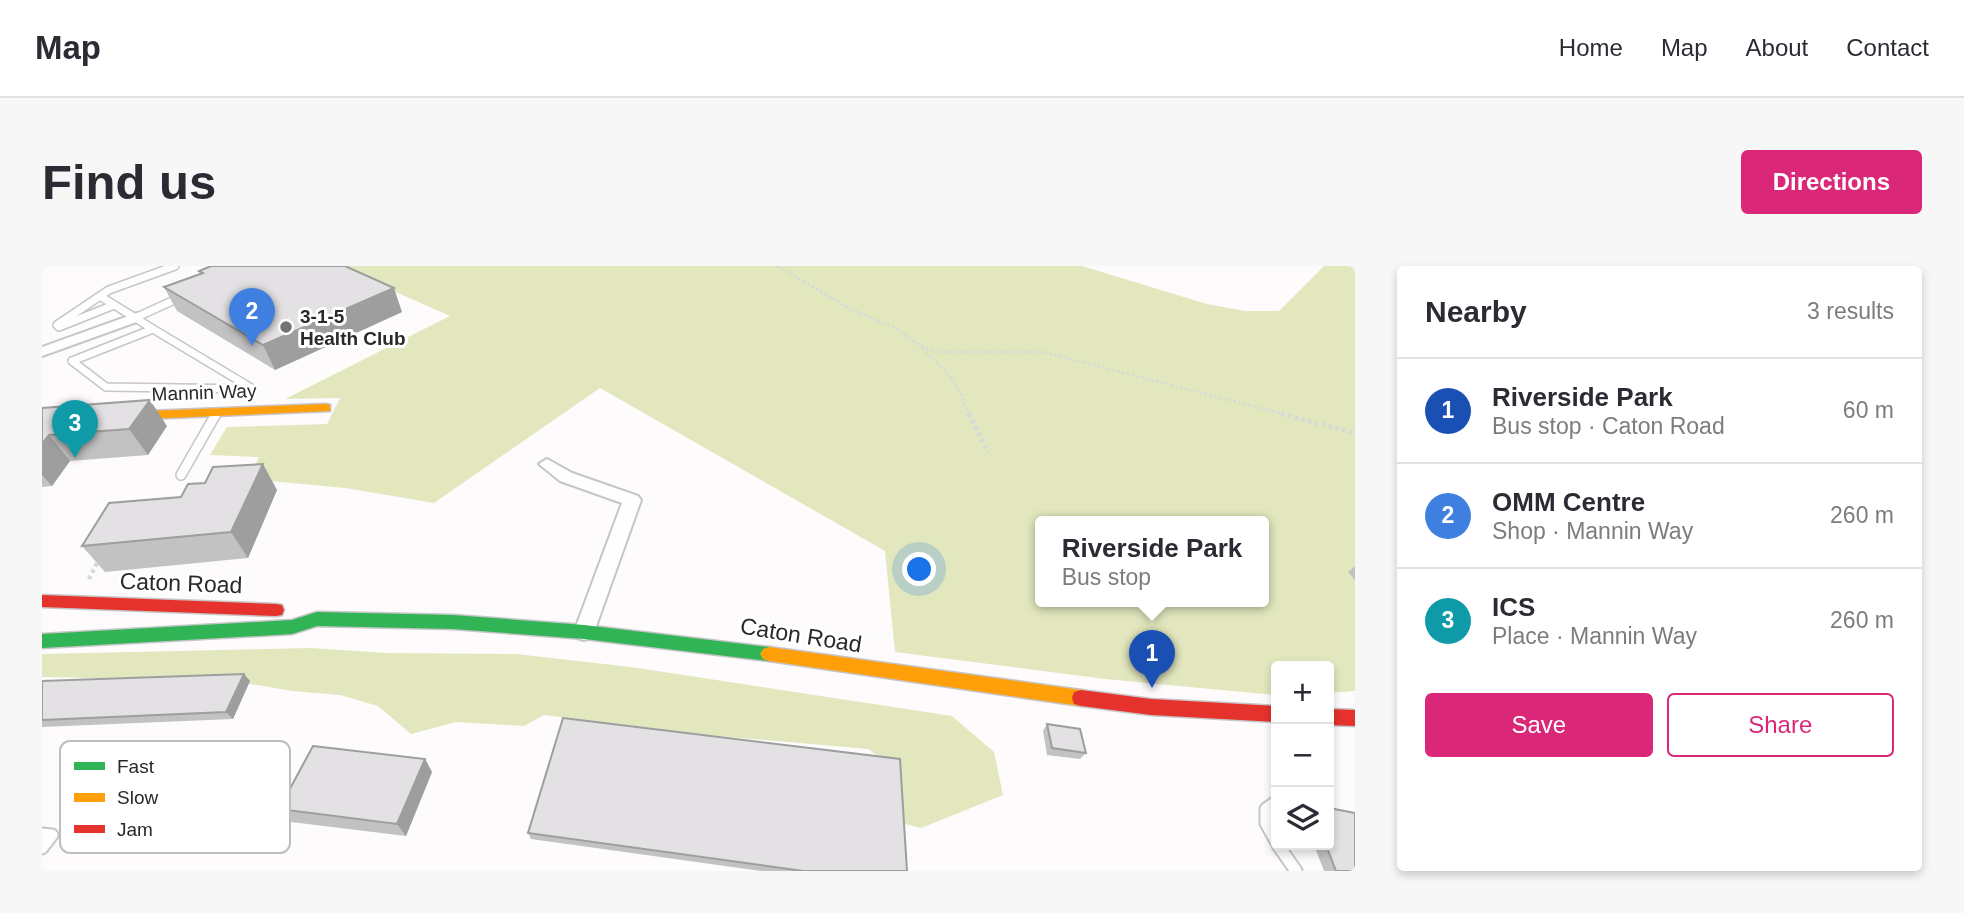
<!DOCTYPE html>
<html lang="en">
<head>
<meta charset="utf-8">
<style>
	body { margin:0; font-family:Arial,sans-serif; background:#f7f7f7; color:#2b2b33 }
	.controls { position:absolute; right:21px; bottom:21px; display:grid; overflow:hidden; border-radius:7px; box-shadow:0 4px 10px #0003 }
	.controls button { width:63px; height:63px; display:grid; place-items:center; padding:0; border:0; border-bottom:2px solid #e1e1e2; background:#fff; color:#2b2b33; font:35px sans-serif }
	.you { position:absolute; left:878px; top:304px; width:24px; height:24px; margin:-18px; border:5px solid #fff; border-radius:50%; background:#1a73e8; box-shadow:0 0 0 10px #1a73e833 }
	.badge { display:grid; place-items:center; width:46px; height:46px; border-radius:50%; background:#db2777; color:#fff; font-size:23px; font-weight:700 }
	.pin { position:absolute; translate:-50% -58px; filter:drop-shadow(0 2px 4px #0008) }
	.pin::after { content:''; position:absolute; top:37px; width:24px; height:21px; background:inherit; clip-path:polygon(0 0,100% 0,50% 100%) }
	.popup { position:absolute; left:993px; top:250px; width:234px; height:91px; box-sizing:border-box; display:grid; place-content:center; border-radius:7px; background:#fff; filter:drop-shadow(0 2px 5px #0005); font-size:23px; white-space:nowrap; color:#7c7c81 }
	.popup b { font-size:26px; color:#2b2b33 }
	.popup::after { content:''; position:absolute; left:50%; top:100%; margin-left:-14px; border:14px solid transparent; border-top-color:#fff }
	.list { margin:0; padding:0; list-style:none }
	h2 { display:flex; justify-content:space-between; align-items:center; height:91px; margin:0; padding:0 28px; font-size:30px }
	h2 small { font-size:23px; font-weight:400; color:#7c7c81 }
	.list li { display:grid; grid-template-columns:46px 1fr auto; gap:21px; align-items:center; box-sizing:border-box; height:105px; padding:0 28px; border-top:2px solid #e1e1e2 }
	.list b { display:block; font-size:26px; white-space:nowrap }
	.list p { margin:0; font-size:23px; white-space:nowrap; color:#7c7c81 }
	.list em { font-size:23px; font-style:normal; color:#7c7c81 }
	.actions { display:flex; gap:14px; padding:21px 28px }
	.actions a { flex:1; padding:16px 0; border:2px solid #db2777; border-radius:7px; text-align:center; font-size:24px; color:#db2777 }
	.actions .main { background:#db2777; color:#fff }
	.icon { flex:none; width:38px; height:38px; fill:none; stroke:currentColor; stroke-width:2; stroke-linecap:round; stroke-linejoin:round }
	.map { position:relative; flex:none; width:1313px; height:605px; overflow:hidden; border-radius:7px }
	header { display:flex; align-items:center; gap:42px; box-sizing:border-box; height:98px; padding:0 35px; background:#fff; border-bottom:2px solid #e1e1e2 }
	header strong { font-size:33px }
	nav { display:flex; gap:38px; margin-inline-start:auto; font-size:24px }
	.intro { display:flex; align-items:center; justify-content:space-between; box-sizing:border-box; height:168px; padding:0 42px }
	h1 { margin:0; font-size:49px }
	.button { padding:18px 32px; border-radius:7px; background:#db2777; color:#fff; font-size:24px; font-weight:700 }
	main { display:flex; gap:42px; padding:0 42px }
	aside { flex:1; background:#fff; border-radius:7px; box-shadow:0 4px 10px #0003 }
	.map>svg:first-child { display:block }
</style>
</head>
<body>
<header>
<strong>Map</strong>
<nav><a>Home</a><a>Map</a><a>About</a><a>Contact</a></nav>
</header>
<div class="intro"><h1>Find us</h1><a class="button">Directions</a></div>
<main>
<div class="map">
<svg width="1313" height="605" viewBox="0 0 1313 605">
	<rect width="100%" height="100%" fill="#fefbfd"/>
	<path fill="#e2e7be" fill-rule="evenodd" d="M 295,0 L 1040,0 L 1165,38 L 1203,45 L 1237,45 L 1282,0 L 1313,0 L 1313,425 L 1287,427 L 1287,400 L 1234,400 L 1234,429 L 1063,413 L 853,386 L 843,285 L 558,122 L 392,237 L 303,222 L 207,213 L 217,191 L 168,189 L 185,161 L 285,158 L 298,132 L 243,133 L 408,50 ZM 998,256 L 1222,256 L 1222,336 L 998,336 Z
		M 269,382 L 344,387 L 474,388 L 589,401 L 910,450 L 952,486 L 961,529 L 879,562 L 863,558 L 855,503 L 826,483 L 664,469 L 502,449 L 482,460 L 414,456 L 369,468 L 336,440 L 298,429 L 250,425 L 191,415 L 0,411 L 0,388 Z"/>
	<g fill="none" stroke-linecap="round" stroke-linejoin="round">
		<defs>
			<path id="lane-far2" d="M 58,30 L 67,24 L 133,0
				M 72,39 L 17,61 L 15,59 L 58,30 L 111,63
				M 95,51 L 139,31
				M 111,63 L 211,123 L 64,121 L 30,95 Z
				M 173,149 L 175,146"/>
			<path id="lane-far1" d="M 139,209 L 174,148"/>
			<path id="lane" d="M 1234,536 L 1224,543 L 1224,557 L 1234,575
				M 0,568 L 10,569 L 0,582
				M 1236,579 L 1254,605"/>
			<path id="street" d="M 95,47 L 100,48 L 100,54 L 0,90 L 0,81 Z
				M 505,193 L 530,207 L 596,230 L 599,234 L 552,366 L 549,372 L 542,374 L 535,372 L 532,366 L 580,237 L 518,215 L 497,198 Z"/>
			<path id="fast" d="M 275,346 L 411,349 L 542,359 L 727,381 L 733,383 L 736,388 L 733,393 L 727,395 L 542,373 L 411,363 L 275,360 L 250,368 L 0,382 L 0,368 L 250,354 Z"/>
			<path id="slow" d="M 284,138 L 288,139 L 288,145 L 81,154 L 75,150 L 81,146 Z
				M 727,381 L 1039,424 L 1046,426 L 1048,432 L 1046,438 L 1039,440 L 727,395 L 721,393 L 718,388 L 721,383 Z"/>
			<path id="jam" d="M 0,329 L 234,338 L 240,339 L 242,344 L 240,349 L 234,350 L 0,341 Z
				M 1039,424 L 1109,433 L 1234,440 L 1234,456 L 1109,449 L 1039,440 L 1032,438 L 1030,432 L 1032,426 Z
				M 1287,443 L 1313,444 L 1313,460 L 1287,459 Z"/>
		</defs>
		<use href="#lane-far2" stroke="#c7c5c6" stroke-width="10"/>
		<use href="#lane-far1" stroke="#c7c5c6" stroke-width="12"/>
		<use href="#lane" stroke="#c7c5c6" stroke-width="15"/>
		<use href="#street" stroke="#c7c5c6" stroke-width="4"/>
		<use href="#fast" stroke="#c7c5c6" stroke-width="3"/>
		<use href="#slow" stroke="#c7c5c6" stroke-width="3"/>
		<use href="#jam" stroke="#c7c5c6" stroke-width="3"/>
		<path stroke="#d9d8d9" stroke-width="2.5" stroke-dasharray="2.5 2.5" stroke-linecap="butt" d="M 735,0 L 809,43 L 853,62 L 877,79 L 893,86 L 1001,86 L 1245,149
			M 880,82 L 911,113 L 928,149"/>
		<path stroke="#d9d8d9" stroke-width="4.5" stroke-dasharray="3.5 3.5" stroke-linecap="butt" d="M 927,148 L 946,187
			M 1239,148 L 1313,167
			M 47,313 L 57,293"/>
		<use href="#lane-far2" stroke="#fffeff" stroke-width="7"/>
		<use href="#lane-far1" stroke="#fffeff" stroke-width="9"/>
		<use href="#lane" stroke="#fffeff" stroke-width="11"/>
		<use href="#street" fill="#fffeff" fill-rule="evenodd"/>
		<use href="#fast" fill="#30b455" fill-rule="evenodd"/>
		<use href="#slow" fill="#ff9f0a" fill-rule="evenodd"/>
		<use href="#jam" fill="#e5322d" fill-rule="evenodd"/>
	</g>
	<path fill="#c3c2c3" d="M 157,5 L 360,46 L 233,104 L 135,45 L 122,21 L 158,8 Z
		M 0,142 L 125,160 L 106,189 L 28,195 L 10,220 L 0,221 Z
		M 235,224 L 206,292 L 63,306 L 40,280 Z
		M 1313,300 L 1313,314 L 1306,306 Z
		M 202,408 L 208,415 L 191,453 L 0,461 L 0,415 Z
		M 1005,458 L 1044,487 L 1038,493 L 1005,489 L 1001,465 Z
		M 383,493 L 390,506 L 364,570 L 249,556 L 237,543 Z
		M 486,567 L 865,605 L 719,605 L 489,573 Z
		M 1272,579 L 1287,579 L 1313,605 L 1282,605 Z"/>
	<path fill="#9f9e9f" d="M 352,22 L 360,46 L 233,104 L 221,79 Z
		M 108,134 L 125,160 L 106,189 L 87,163 Z
		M 7,169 L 28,195 L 10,220 L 0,209 L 0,178 Z
		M 221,198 L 235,224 L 206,292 L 189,266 Z
		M 202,408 L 208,415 L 191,453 L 184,446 Z
		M 383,493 L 390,506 L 364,570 L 355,558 Z"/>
	<path fill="#e3e1e3" stroke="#9f9e9f" stroke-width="2" d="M 169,0 L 303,0 L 352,22 L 221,79 L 122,21 L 161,7 L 157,5 Z
		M 108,134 L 87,163 L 7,169 L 0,178 L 0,142 Z
		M 221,198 L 189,266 L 40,280 L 67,237 L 139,231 L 146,218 L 163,217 L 171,201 Z
		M 202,408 L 184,446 L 0,454 L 0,415 Z
		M 521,452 L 858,493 L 865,605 L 761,605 L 486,567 Z
		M 1005,458 L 1038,463 L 1044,487 L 1010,482 Z
		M 271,480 L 383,493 L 355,558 L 237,543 Z
		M 1287,542 L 1313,547 L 1313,605 L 1294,605 L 1284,579 L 1287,579 Z"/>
	<circle fill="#747273" stroke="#fff" stroke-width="2.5" cx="244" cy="61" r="7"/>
	<g text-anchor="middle" stroke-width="6" stroke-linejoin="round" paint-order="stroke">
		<g font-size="19" font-weight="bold" fill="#2a2829" stroke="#fff" text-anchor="start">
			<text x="258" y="57">3-1-5<tspan x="258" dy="22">Health Club</tspan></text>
		</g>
		<g font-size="19" fill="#2a2829" stroke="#fff">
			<text transform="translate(162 126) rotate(-2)" y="7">Mannin Way</text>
		</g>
		<g font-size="23" fill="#2a2829" stroke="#fff">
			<text transform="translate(139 317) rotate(2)" y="8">Caton Road</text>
			<text transform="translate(759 369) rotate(9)" y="8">Caton Road</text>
		</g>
	</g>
	<rect x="18" y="475" width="230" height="112" rx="10" fill="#fff" stroke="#bfbebf" stroke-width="2"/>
	<rect x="32" y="496" width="31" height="8" fill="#30b455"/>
	<rect x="32" y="527" width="31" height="9" fill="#ff9f0a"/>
	<rect x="32" y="559" width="31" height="8" fill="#e5322d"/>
	<g font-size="19" fill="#2a2829">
		<text x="75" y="507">Fast</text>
		<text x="75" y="538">Slow</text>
		<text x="75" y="570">Jam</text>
	</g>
</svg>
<div class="controls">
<button>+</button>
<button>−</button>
<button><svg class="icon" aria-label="layers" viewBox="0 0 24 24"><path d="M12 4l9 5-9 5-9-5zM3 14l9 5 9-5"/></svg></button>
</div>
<div class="you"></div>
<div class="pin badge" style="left:1110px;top:422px;background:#1a4fb4">1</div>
<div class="popup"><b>Riverside Park</b>Bus stop</div>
<div class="pin badge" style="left:210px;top:80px;background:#3f7fe0">2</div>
<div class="pin badge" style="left:33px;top:192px;background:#0f9aa8">3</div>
</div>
<aside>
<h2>Nearby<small>3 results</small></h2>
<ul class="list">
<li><span class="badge" style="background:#1a4fb4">1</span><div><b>Riverside Park</b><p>Bus stop · Caton Road</p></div><em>60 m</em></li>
<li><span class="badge" style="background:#3f7fe0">2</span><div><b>OMM Centre</b><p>Shop · Mannin Way</p></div><em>260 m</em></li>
<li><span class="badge" style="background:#0f9aa8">3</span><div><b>ICS</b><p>Place · Mannin Way</p></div><em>260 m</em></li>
</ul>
<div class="actions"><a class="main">Save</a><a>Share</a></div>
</aside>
</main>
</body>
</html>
